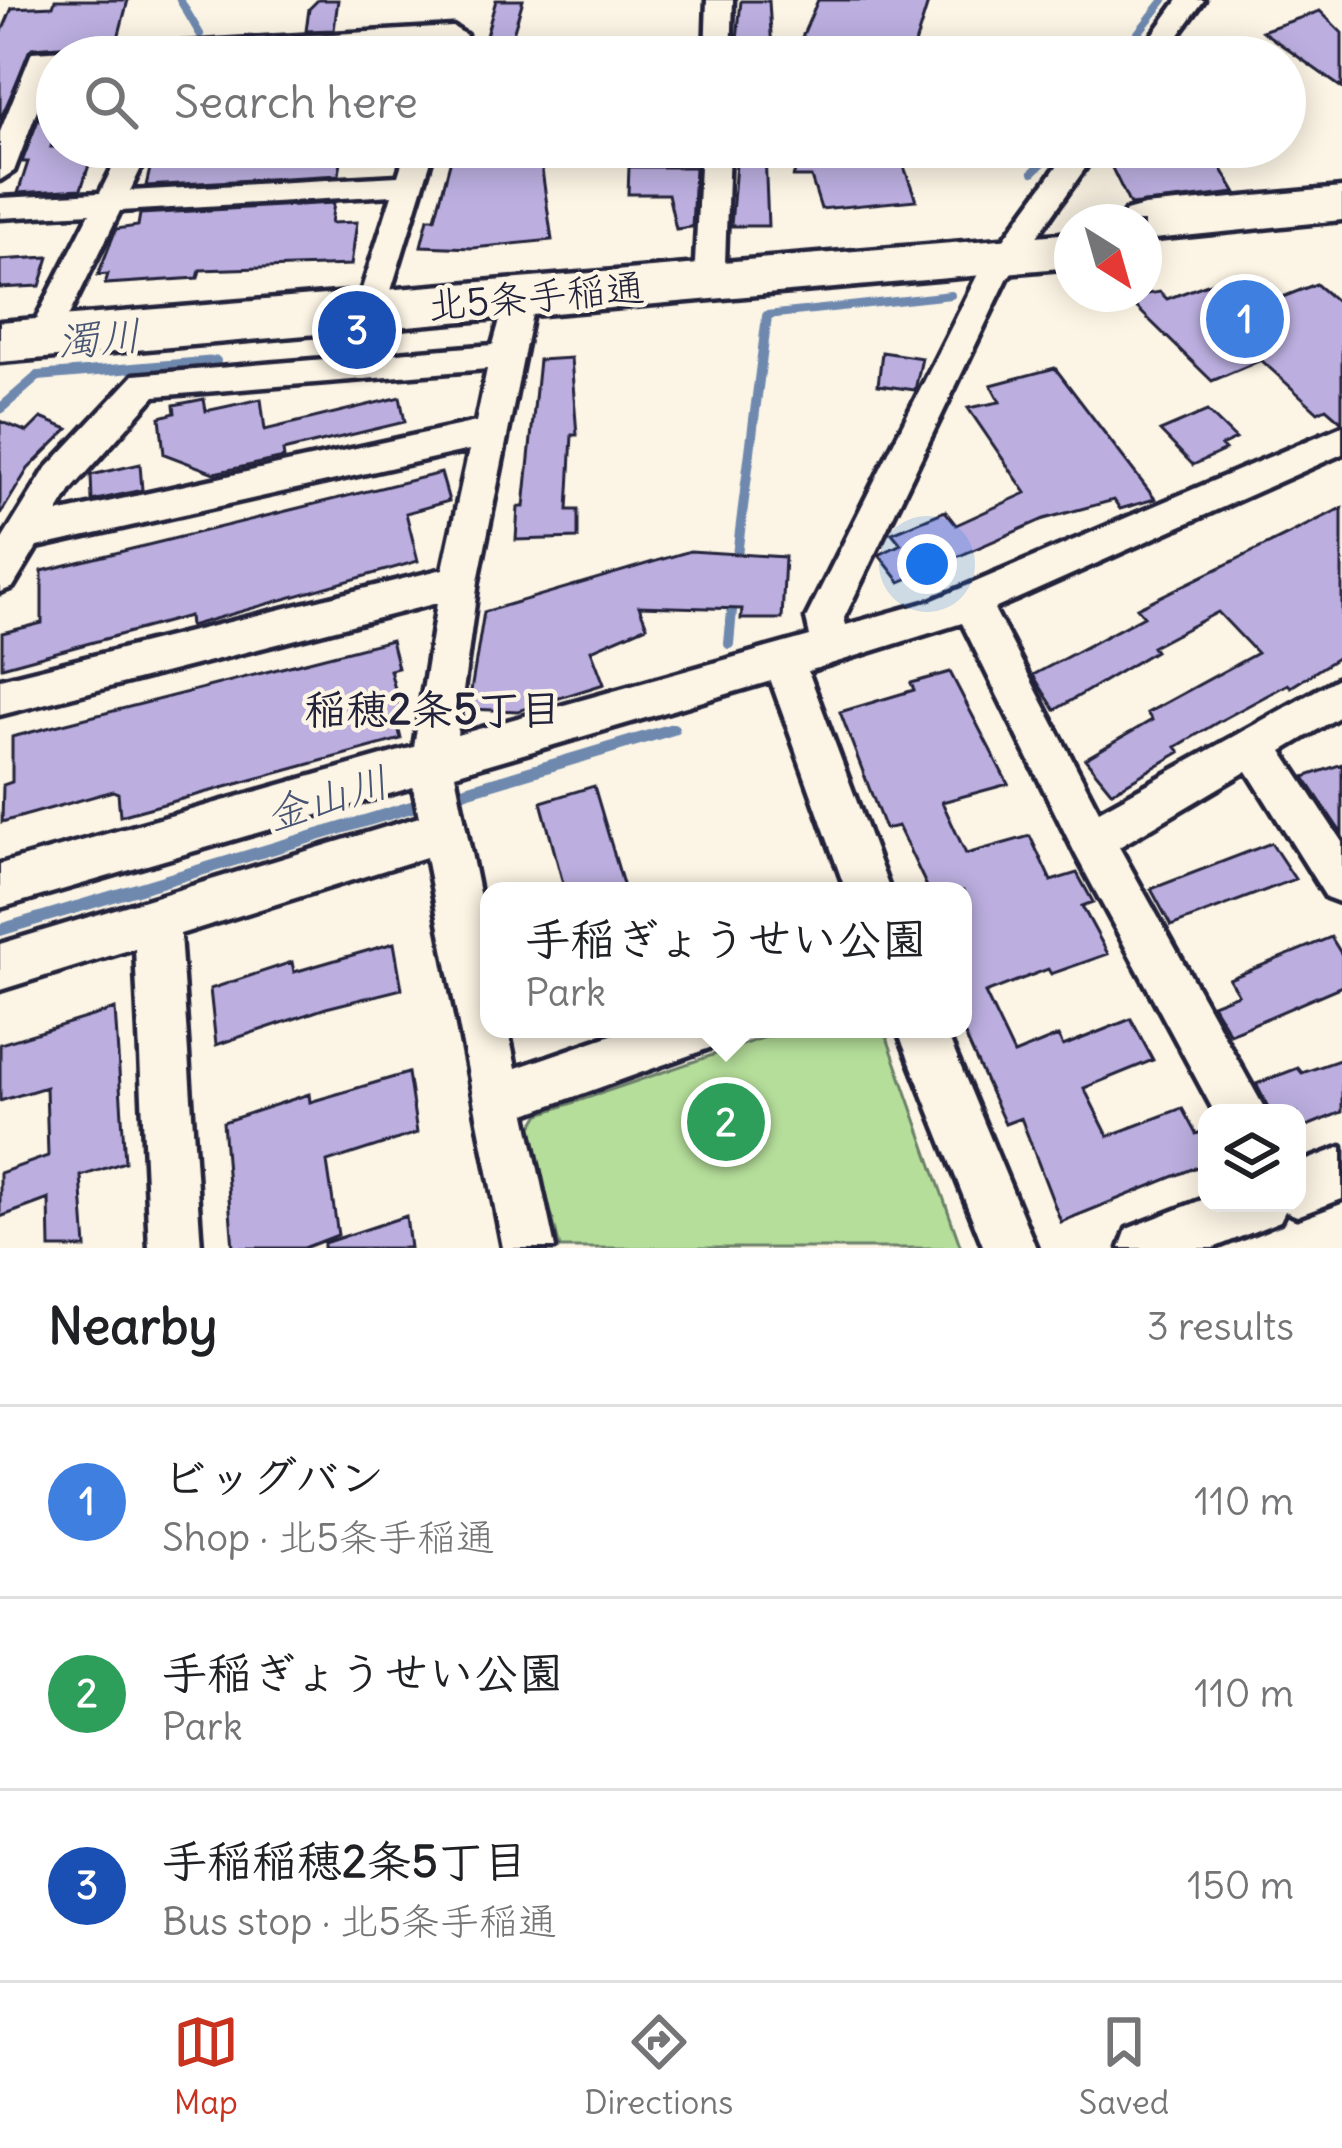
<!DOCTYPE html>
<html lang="en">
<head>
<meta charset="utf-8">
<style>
	body { margin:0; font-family:Delius,"Klee One",sans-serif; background:#f2f2f2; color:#202124 }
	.controls { position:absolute; right:36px; bottom:36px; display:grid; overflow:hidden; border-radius:24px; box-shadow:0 6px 30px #0003 }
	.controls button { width:108px; height:108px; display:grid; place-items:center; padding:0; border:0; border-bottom:3px solid #e0e0e0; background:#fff; color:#202124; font:60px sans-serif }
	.compass { position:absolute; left:1054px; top:204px; width:108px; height:108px; border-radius:50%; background:#fff; box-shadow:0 6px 30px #0003; rotate:143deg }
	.you { position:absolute; left:927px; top:564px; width:42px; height:42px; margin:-30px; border:9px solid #fff; border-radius:50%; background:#1a73e8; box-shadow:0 0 0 18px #1a73e833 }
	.badge { display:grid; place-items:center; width:78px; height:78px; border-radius:50%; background:#c8321e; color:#fff; font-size:39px; font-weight:700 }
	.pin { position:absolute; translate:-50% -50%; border:6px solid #fff; box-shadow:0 3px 12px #0006 }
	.popup { position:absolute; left:480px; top:882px; width:492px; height:156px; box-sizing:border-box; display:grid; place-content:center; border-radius:24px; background:#fff; filter:drop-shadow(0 3px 9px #0005); font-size:39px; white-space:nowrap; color:#757577 }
	.popup b { font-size:45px; color:#202124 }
	.popup::after { content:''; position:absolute; left:50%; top:100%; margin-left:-24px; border:24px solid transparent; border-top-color:#fff }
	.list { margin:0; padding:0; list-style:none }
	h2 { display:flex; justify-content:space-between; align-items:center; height:156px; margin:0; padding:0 48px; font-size:51px }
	h2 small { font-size:39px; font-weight:400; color:#757577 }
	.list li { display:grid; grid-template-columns:78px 1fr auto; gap:36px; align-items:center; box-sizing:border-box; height:192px; padding:0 48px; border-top:3px solid #e0e0e0 }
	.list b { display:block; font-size:45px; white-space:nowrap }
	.list p { margin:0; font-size:39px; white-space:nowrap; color:#757577 }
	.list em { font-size:39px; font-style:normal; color:#757577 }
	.icon { flex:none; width:66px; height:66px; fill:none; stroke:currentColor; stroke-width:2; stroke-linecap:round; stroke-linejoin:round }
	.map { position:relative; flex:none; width:1342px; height:1248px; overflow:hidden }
	.search { position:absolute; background:#fff; box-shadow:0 6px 30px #0003; left:36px; right:36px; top:36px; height:132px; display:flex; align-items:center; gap:30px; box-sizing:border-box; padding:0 42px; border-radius:66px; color:#757577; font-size:45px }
	.sheet { height:732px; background:#fff }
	nav { display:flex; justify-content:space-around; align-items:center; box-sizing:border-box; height:168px; border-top:3px solid #e0e0e0; background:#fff; font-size:33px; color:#757577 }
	nav a { display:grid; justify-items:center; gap:6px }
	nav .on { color:#c8321e }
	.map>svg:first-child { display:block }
</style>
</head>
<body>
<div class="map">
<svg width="1342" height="1248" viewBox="0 0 1342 1248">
	<rect width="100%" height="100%" fill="#fcf5e5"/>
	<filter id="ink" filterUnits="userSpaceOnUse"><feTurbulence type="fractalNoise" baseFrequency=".00833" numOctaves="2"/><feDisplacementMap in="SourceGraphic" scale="24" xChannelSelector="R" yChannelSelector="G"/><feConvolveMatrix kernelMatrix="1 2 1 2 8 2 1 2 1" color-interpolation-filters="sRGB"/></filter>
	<g filter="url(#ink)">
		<path fill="#b5de9a" stroke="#6c806a" stroke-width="3" d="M 789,1029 L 884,1029 L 961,1248 L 560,1248 L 530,1130 L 540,1114 Z"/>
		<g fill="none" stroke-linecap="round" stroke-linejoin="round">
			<path stroke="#6e88ae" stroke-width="8" d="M 180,0 L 200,34
				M 1119,57 L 1164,0
				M 1033,172 L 1059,147
				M 766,319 L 767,315 L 951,295"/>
			<path stroke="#6e88ae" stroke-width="10" d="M 0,409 L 38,376 L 216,361
				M 736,563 L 767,316
				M 729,644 L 733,599"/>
			<path stroke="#6e88ae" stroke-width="12" d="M 446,797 L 673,729
				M 0,930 L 428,802"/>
		</g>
		<path fill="#bcafe0" stroke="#22223b" stroke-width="3" d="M 55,0 L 128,0 L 117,42 L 32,48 L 0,120 L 0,36 L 12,8 L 53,6 Z
			M 318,0 L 338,0 L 334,30 L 306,31 L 309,9 Z
			M 496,0 L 523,0 L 506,57 L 480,57 Z
			M 818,0 L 929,0 L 911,57 L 798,57 L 801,51 L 796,51 Z
			M 741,1 L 769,1 L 772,51 L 736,49 Z
			M 1320,11 L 1342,33 L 1342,88 L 1262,31 Z
			M 57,70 L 57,130 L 51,147 L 95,147 L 81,189 L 18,193 L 28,162 L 22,162 Z
			M 155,147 L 343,147 L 339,175 L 146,186 Z
			M 485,147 L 483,154 L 539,149 L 552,240 L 473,248 L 421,246 L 428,218 L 435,218 L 454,148 Z
			M 804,147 L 897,147 L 916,200 L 821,209 L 811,177 L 793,177 Z
			M 1117,147 L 1209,147 L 1236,193 L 1130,205 L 1108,160 Z
			M 737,152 L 765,153 L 768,226 L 731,226 Z
			M 629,167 L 695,167 L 692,227 L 676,229 L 668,194 L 628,194 Z
			M 334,203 L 331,223 L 357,222 L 351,265 L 200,270 L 198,278 L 105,284 L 108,274 L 98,275 L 116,229 L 138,226 L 140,214 Z
			M 49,257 L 40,286 L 0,288 L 0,260 Z
			M 1237,273 L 1270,302 L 1316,284 L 1342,306 L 1342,422 L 1326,408 L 1318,412 L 1261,360 L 1212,381 L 1126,297 L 1160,292 L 1167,299 Z
			M 882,352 L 922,358 L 915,390 L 878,385 Z
			M 571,358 L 577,435 L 572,435 L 568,510 L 578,510 L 578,538 L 516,540 L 518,507 L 524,507 L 539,360 Z
			M 1055,368 L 1155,499 L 1120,509 L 1114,500 L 1044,519 L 900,582 L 879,555 L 901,544 L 892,533 L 945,511 L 956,525 L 1026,493 L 968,408 L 1000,402 L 991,385 Z
			M 400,397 L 405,422 L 283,451 L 284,458 L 214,473 L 164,454 L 160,417 L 175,413 L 174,405 L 204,399 L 206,411 L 261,399 L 265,430 Z
			M 1207,411 L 1236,439 L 1221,446 L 1225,450 L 1193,465 L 1160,431 Z
			M 41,418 L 68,429 L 28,469 L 0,515 L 0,421 L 27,432 Z
			M 140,464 L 142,490 L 92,501 L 91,475 Z
			M 441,473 L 449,501 L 406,513 L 418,561 L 190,626 L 189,616 L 2,667 L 2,633 L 42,623 L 42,571 Z
			M 1342,508 L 1342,655 L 1291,687 L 1288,684 L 1218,722 L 1176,747 L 1180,752 L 1112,792 L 1085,759 L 1152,720 L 1147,713 L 1257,653 L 1218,612 L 1152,647 L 1155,651 L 1055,710 L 1033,675 L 1144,616 L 1137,608 Z
			M 690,551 L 785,557 L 782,619 L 741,619 L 742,609 L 639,606 L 647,626 L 591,650 L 604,684 L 518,711 L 468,709 L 484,612 Z
			M 391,640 L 398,668 L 390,670 L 403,720 L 397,722 L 401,739 L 120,816 L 118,793 L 113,791 L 2,822 L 3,785 L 12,782 L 12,737 Z
			M 950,672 L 1008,784 L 942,802 L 966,854 L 1030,836 L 1051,881 L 1077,873 L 1093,902 L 1082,906 L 1108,954 L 1051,974 L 1048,969 L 985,993 L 1014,1054 L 1058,1036 L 1063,1046 L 1131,1019 L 1153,1060 L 1084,1088 L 1108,1136 L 1182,1108 L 1196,1134 L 1207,1130 L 1207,1163 L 1061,1222 L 1021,1118 L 1005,1124 L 963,1031 L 963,891 L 929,891 L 898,826 L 885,829 L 840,712 L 914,690 L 911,683 Z
			M 1342,764 L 1342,834 L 1304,777 Z
			M 594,786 L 625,891 L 565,891 L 541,802 Z
			M 1271,843 L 1295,879 L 1171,926 L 1151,889 Z
			M 1331,937 L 1342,955 L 1342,986 L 1230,1034 L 1212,1004 L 1238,994 L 1229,979 Z
			M 394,943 L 402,989 L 326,1008 L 216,1045 L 210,989 L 292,962 L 294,972 Z
			M 115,1009 L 125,1162 L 81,1176 L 86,1248 L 50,1248 L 49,1199 L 0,1217 L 0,1173 L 48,1156 L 46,1087 L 0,1101 L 0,1044 Z
			M 1342,1059 L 1342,1112 L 1297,1130 L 1297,1113 L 1271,1113 L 1256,1084 L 1298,1068 L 1302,1073 Z
			M 408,1073 L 417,1133 L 327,1162 L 338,1235 L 304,1248 L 233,1248 L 223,1122 L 309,1094 L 310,1102 Z
			M 406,1216 L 410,1248 L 324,1248 L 324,1243 Z"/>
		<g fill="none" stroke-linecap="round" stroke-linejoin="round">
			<defs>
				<path id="minor" d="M 707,0 L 733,0 L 731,57 L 705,57 Z
					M 1178,0 L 1204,0 L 1163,57 L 1137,57 Z
					M 453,27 L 466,35 L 462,40 L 205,57 L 57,57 L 14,171 L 0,180 L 0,132 L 32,52 Z
					M 123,147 L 151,147 L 130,191 L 398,176 L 407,147 L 435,147 L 389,297 L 367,297 L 362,289 L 392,195 L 120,211 L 64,325 L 42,325 L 37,317 L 90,213 L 0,218 L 0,198 L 100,193 Z
					M 701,147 L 729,147 L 725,263 L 721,270 L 699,270 L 695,263 Z
					M 1071,147 L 1100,147 L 1007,279 L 844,618 L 846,625 L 931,601 L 1342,426 L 1342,454 L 994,609 L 1099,811 L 1342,676 L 1342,715 L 1282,751 L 1342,842 L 1342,903 L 1326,897 L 1247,771 L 1119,847 L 1267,1113 L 1215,1113 L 1076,855 L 962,623 L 808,671 L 890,891 L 846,891 L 771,681 L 455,774 L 489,942 L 489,1029 L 508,1029 L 516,1068 L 629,1029 L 722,1029 L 715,1046 L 526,1114 L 555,1248 L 503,1248 L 426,857 L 180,934 L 201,1248 L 149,1248 L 135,948 L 0,990 L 0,944 L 419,817 L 413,787 L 0,908 L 0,864 L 414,747 L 437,603 L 0,715 L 0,679 L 443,569 L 469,450 L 37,547 L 13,587 L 0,592 L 0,543 L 45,470 L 134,375 L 493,345 L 508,291 L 530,291 L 535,299 L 478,581 L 457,735 L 810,636 L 806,618 L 977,276 ZM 487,369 L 476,422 L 57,513 L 71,490 L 155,396 Z
					M 897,1029 L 945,1029 L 1036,1248 L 984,1248 Z
					M 1342,1147 L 1342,1199 L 1297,1216 L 1285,1211 L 1280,1221 L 1213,1248 L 1120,1248 L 1127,1229 L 1207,1198 L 1207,1203 L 1297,1203 L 1297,1164 Z"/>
				<path id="trunk" d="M 1342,188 L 1342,220 L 1144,240 L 1144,222 L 1119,222 L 1126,211 L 1144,206 Z
					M 1072,233 L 1072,267 L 0,362 L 0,322 Z"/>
			</defs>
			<use href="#minor" stroke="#22223b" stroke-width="9"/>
			<use href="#trunk" stroke="#22223b" stroke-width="9"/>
			<use href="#minor" fill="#fcf5e5" fill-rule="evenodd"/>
			<use href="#trunk" fill="#fcf5e5" fill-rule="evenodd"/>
		</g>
	</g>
	<g text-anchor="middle" stroke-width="9" stroke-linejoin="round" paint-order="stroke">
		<g font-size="39" fill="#22223b" stroke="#fcf5e5">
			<text transform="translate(536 296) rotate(-5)" y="14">北5条手稲通</text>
		</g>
		<g font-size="42" font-style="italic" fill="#485574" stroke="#fcf5e5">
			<text transform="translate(99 338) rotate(-5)" y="15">濁川</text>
			<text transform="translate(327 798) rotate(-17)" y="15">金山川</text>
		</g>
		<g font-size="42" font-weight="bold" fill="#22223b" stroke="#fcf5e5">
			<text x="433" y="724">稲穂2条5丁目</text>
		</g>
	</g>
</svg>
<div class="controls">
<button><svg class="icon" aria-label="layers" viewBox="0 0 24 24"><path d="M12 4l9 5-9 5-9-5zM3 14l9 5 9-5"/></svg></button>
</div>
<svg class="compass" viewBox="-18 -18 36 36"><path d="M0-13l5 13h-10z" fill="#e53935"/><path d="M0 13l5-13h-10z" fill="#757577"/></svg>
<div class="you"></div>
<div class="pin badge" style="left:1245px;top:319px;background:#3f7fe0">1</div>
<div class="pin badge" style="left:726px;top:1122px;background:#2e9e5b">2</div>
<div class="popup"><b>手稲ぎょうせい公園</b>Park</div>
<div class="pin badge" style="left:357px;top:330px;background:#1a4fb4">3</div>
<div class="search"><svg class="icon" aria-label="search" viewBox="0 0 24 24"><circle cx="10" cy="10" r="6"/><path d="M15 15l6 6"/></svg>Search here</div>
</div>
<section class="sheet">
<h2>Nearby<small>3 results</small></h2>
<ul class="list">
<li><span class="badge" style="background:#3f7fe0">1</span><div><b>ビッグバン</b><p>Shop · 北5条手稲通</p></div><em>110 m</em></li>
<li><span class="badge" style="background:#2e9e5b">2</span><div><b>手稲ぎょうせい公園</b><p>Park</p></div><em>110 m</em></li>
<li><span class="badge" style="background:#1a4fb4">3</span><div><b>手稲稲穂2条5丁目</b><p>Bus stop · 北5条手稲通</p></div><em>150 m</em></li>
</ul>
</section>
<nav>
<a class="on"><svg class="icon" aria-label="map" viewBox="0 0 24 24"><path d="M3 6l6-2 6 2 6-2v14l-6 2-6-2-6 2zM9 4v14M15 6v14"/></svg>Map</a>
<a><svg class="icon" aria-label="directions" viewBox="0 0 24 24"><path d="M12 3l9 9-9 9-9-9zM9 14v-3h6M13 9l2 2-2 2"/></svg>Directions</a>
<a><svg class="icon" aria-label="saved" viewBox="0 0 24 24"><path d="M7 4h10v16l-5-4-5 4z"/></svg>Saved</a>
</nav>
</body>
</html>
